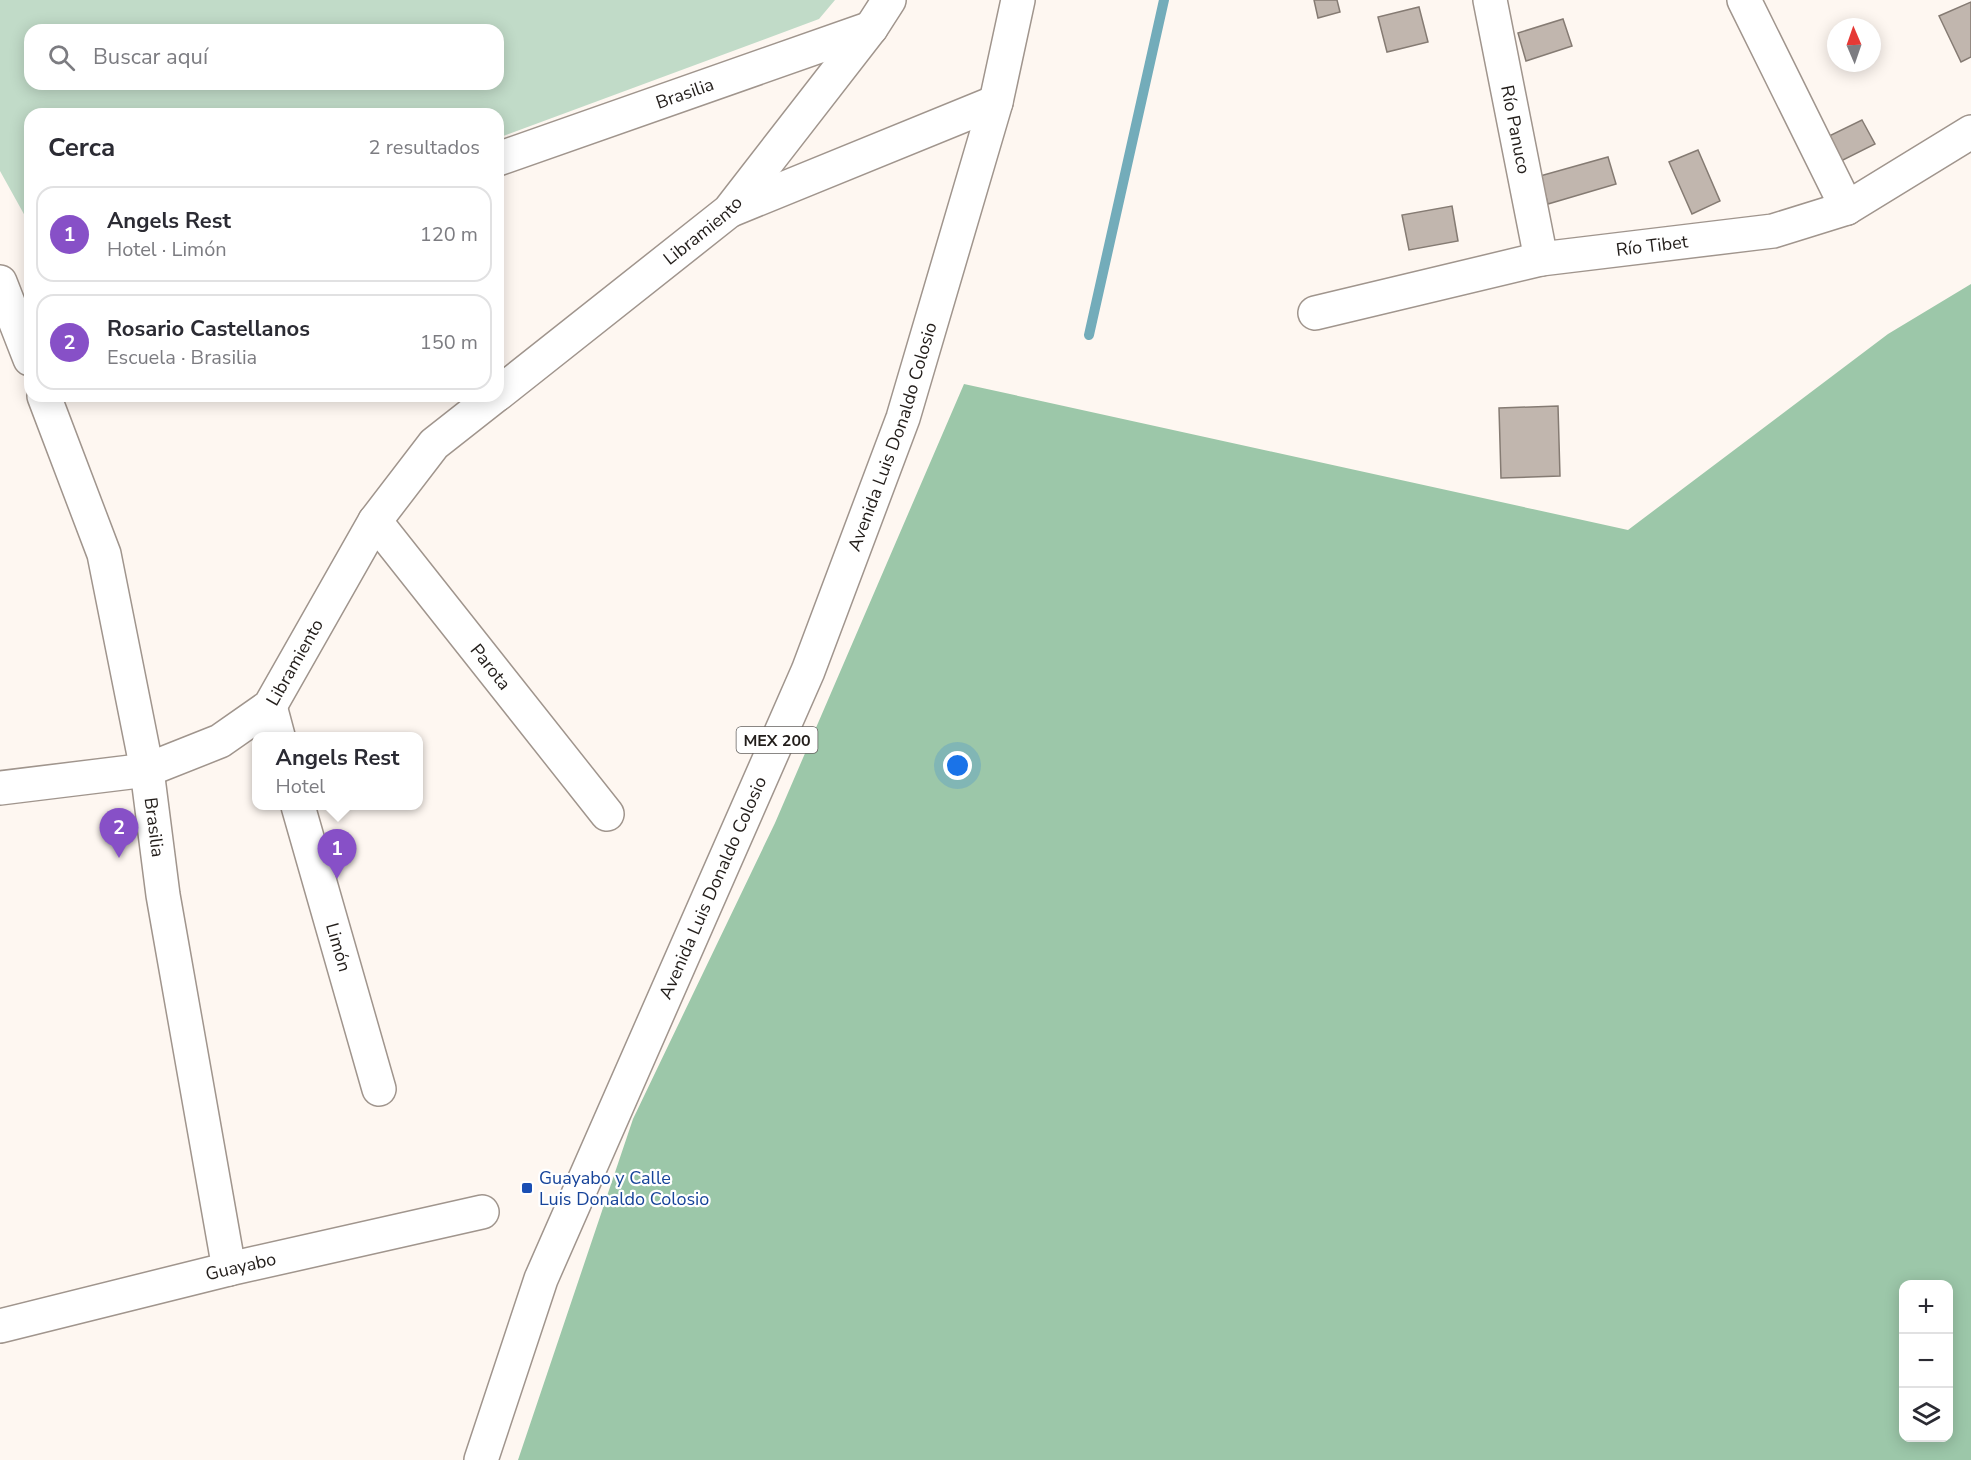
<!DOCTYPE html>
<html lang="es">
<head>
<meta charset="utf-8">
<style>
	body { margin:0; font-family:"Nunito Sans",sans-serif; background:#f7f7f7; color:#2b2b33 }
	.controls { position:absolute; right:18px; bottom:18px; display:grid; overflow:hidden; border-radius:12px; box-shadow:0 3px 15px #0003 }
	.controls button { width:54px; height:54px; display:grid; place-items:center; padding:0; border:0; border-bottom:2px solid #e1e1e2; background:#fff; color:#2b2b33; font:30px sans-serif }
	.compass { position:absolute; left:1827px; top:18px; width:54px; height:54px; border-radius:50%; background:#fff; box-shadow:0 3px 15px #0003; rotate:358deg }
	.you { position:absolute; left:958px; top:766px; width:21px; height:21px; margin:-15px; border:4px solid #fff; border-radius:50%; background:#1a73e8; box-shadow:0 0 0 9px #1a73e833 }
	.badge { display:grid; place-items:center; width:39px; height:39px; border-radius:50%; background:#8750c7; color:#fff; font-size:20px; font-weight:700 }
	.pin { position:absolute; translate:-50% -50px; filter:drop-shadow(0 2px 3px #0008) }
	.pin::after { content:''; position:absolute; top:32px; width:21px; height:18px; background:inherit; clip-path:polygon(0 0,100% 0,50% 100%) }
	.popup { position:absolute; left:252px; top:732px; width:171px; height:78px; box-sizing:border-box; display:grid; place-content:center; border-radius:12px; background:#fff; filter:drop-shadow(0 2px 4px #0005); font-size:20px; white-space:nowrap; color:#7c7c81 }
	.popup b { font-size:22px; color:#2b2b33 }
	.popup::after { content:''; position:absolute; left:50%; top:100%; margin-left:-12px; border:12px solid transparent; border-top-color:#fff }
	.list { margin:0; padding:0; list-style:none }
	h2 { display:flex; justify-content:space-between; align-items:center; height:78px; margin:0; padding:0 24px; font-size:26px }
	h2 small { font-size:20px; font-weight:400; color:#7c7c81 }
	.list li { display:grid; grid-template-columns:39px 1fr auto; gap:18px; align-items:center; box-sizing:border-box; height:96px; margin:0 12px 12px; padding:0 12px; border:2px solid #e1e1e2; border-radius:18px }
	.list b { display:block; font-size:22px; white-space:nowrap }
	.list p { margin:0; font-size:20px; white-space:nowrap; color:#7c7c81 }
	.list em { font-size:20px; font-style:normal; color:#7c7c81 }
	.icon { flex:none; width:33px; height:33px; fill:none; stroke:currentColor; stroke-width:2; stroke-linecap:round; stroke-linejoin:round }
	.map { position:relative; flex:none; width:1971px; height:1460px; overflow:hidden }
	.search { position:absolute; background:#fff; box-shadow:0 3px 15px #0003; left:24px; top:24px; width:480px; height:66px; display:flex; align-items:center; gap:15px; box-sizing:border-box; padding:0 21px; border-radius:18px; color:#7c7c81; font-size:22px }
	.panel { position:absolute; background:#fff; box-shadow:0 3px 15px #0003; left:24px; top:108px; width:480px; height:294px; border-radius:18px }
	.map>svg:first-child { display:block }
</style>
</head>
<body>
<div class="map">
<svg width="1971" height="1460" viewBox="0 0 1971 1460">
	<rect width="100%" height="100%" fill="#fef7f1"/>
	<path fill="#c1dbc8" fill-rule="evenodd" d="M 0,0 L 835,0 L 819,19 L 498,138 L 498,114 L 30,114 L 30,225 L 0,171 ZM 30,30 L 498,30 L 498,84 L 30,84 Z"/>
	<path fill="#9cc7a9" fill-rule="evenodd" d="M 1971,284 L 1971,1460 L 518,1460 L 633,1119 L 775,823 L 964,384 L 1628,530 L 1888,334 ZM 1904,1284 L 1948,1284 L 1948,1438 L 1904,1438 Z"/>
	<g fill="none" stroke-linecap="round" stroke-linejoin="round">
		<path stroke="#73acba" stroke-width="10" d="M 1089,335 L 1164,0"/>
	</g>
	<path fill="#c1b6ae" stroke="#857b73" stroke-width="1.5" d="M 1314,0 L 1337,0 L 1340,12 L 1318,18 Z
		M 1971,2 L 1971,57 L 1961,62 L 1939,16 Z
		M 1419,7 L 1428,42 L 1387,52 L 1378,17 Z
		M 1563,19 L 1572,46 L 1526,61 L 1518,33 Z
		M 1862,120 L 1875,144 L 1839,162 L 1827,137 Z
		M 1698,150 L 1720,201 L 1692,214 L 1669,162 Z
		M 1608,157 L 1616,184 L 1548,204 L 1540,176 Z
		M 1452,206 L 1458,241 L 1409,250 L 1402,215 Z
		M 1558,406 L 1560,476 L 1501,478 L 1499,408 Z"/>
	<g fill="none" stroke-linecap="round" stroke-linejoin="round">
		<defs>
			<g id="street">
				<path id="s1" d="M 1490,0 L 1541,259"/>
				<path d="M 1744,0 L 1847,208"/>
				<path id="s2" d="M 498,159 L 871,28"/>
				<path d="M 731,210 L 996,102"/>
				<path d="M 0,282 L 30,359"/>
				<path id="s3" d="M 1315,313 L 1541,259 L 1773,231 L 1847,208 L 1971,132"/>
				<path id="s4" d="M 498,394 L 729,211 L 871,28 L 889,0"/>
				<path id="s5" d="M 44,396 L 104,554 L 147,770 L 163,895 L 229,1269"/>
				<path id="s6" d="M 375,521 L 607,814"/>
				<path d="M 270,706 L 278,736"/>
				<path id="s7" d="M 0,788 L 147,770 L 220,741 L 270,706 L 375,521 L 434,444 L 495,396"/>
				<path id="s8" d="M 298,806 L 379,1089"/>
				<path id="s9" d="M 0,1326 L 229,1269 L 482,1212"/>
			</g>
			<g id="primary">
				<path id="s10" d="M 481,1460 L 541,1279 L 808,671 L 903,418 L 996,102 L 1018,0"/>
			</g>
		</defs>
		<use href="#street" stroke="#a0958d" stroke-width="36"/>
		<use href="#primary" stroke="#a0958d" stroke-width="36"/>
		<use href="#street" stroke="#fff" stroke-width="33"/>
		<use href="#primary" stroke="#fff" stroke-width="33"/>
	</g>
	<rect fill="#1a4fb4" stroke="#fff" stroke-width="2" x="521" y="1182" width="12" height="12" rx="3"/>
	<g text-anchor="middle" stroke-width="4.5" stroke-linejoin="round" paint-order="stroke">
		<rect fill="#fff" stroke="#64615f" stroke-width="1.5" x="736.5" y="727" width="81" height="26" rx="4.5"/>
		<g font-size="16" font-weight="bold" fill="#221d1a">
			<text x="777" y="746">MEX 200</text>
		</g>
		<g font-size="18" fill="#221d1a" stroke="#fff">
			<text dy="6" stroke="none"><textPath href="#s2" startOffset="198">Brasilia</textPath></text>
			<text dy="6" stroke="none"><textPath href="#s1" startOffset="132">Río Panuco</textPath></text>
			<text dy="6" stroke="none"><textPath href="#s4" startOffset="262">Libramiento</textPath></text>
			<text dy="6" stroke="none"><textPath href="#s3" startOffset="344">Río Tibet</textPath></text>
			<text dy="6" stroke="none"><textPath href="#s10" startOffset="1104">Avenida Luis Donaldo Colosio</textPath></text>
			<text dy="6" stroke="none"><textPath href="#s7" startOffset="338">Libramiento</textPath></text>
			<text dy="6" stroke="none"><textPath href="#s6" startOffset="186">Parota</textPath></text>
			<text dy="6" stroke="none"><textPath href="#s5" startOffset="447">Brasilia</textPath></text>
			<text dy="6" stroke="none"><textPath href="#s10" startOffset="618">Avenida Luis Donaldo Colosio</textPath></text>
			<text dy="6" stroke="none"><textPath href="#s8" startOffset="147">Limón</textPath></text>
			<text dy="6" stroke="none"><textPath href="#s9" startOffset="248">Guayabo</textPath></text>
		</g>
		<g font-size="18" fill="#164399" stroke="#fff" text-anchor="start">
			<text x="539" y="1184">Guayabo y Calle<tspan x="539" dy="21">Luis Donaldo Colosio</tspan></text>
		</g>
	</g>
</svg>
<div class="controls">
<button>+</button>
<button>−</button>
<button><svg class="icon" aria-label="layers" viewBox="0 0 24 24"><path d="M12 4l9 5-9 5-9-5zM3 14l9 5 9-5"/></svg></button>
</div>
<svg class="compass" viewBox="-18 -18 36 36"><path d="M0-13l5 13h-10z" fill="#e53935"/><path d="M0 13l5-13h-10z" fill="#7c7c81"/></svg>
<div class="you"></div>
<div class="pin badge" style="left:337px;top:879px">1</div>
<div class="popup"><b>Angels Rest</b>Hotel</div>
<div class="pin badge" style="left:119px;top:858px">2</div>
<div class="search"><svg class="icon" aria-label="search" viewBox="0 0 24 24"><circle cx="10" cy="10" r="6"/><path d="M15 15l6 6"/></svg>Buscar aquí</div>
<section class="panel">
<h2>Cerca<small>2 resultados</small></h2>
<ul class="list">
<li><span class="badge">1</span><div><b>Angels Rest</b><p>Hotel · Limón</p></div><em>120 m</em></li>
<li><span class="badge">2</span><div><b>Rosario Castellanos</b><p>Escuela · Brasilia</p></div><em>150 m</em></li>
</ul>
</section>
</div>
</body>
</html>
